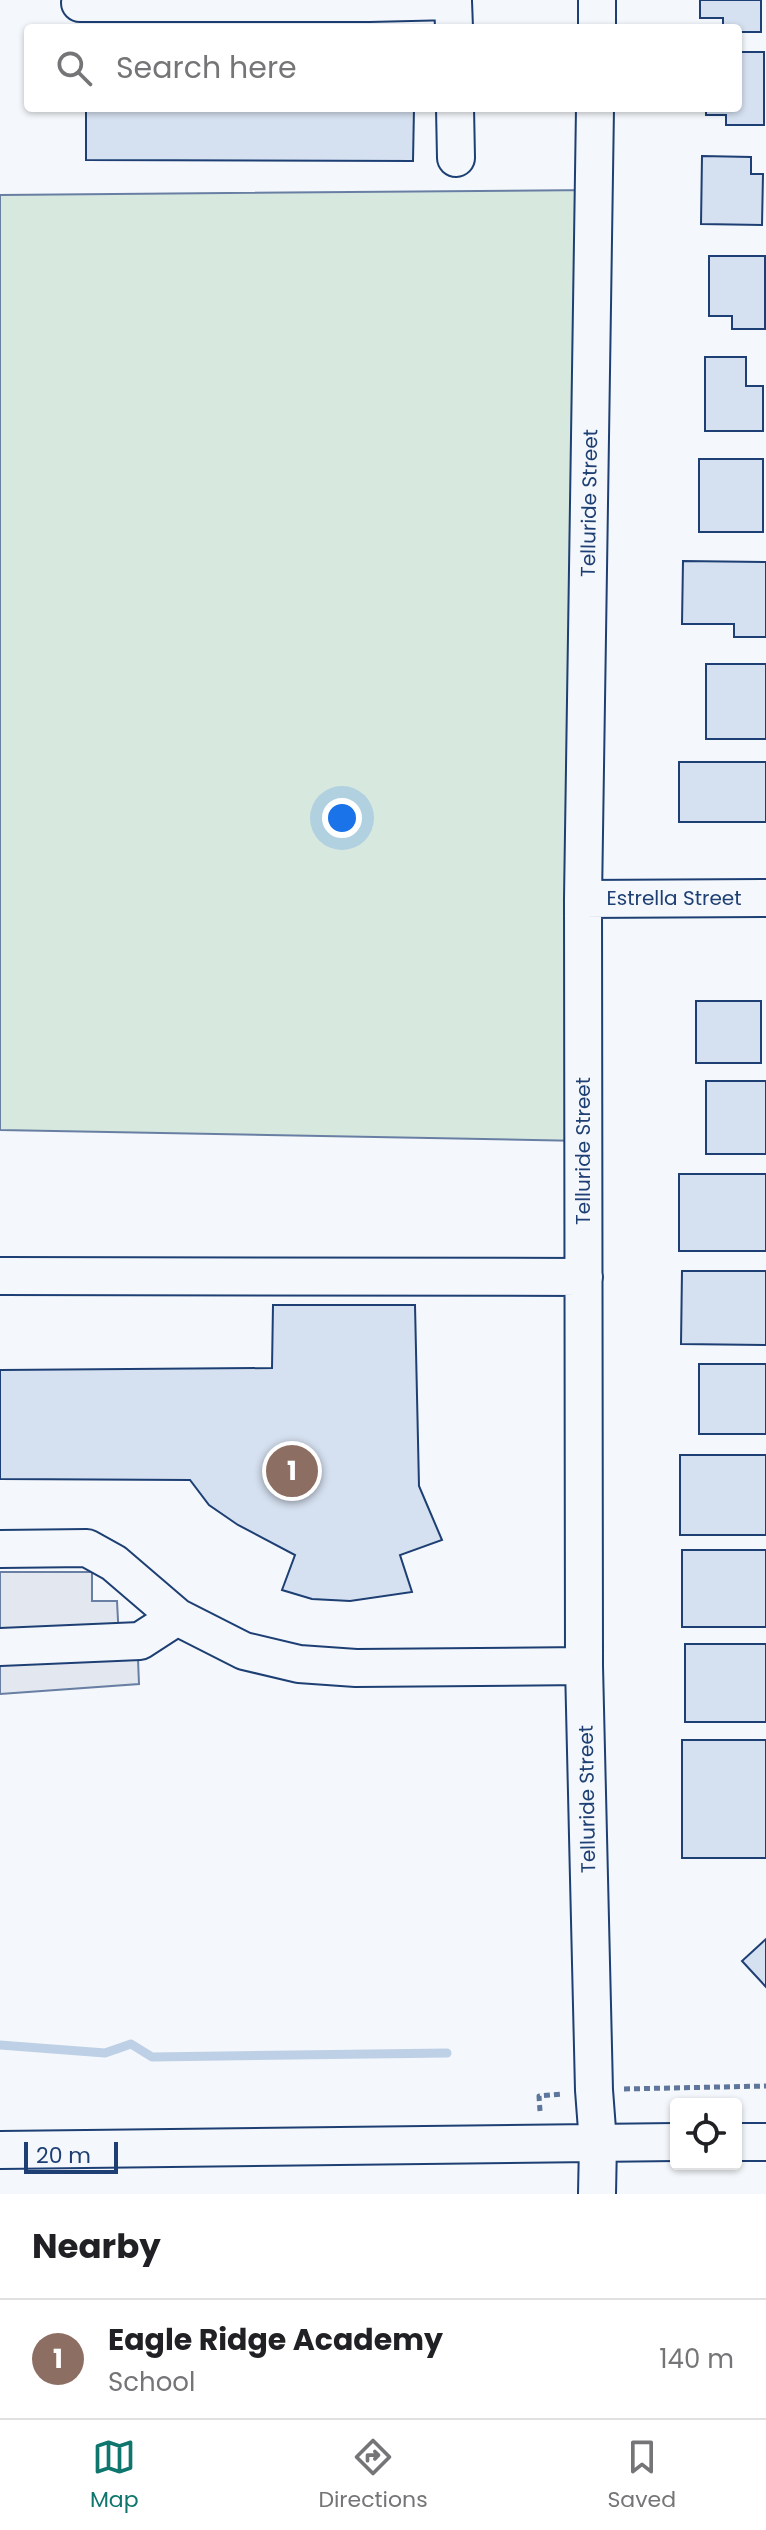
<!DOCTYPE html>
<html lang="en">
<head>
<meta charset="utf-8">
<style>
	body { margin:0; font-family:Poppins,sans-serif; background:#f2f2f2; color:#202124 }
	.controls { position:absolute; right:24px; bottom:24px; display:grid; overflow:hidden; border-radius:8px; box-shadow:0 2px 6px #0004 }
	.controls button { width:72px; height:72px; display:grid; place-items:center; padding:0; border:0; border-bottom:2px solid #e0e0e0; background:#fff; color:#202124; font:40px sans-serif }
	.scale { position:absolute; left:24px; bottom:20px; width:94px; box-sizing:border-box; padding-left:8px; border:4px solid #1d3f73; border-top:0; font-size:22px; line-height:28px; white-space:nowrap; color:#1d3f73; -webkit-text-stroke:6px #f4f7fb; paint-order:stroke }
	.you { position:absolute; left:342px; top:818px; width:28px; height:28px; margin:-20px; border:6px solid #fff; border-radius:50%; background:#1a73e8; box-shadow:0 0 0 12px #1a73e833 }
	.badge { display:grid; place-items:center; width:52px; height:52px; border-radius:50%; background:#0f766e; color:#fff; font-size:26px; font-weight:700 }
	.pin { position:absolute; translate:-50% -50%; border:4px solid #fff; box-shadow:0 2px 8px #0006 }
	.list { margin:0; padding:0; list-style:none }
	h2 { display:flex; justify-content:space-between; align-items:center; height:104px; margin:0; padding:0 32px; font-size:34px }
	h2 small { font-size:26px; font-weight:400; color:#757577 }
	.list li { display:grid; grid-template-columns:52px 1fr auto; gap:24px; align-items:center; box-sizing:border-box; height:120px; padding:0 32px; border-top:2px solid #e0e0e0 }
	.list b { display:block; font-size:30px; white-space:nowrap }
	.list p { margin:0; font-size:26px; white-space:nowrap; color:#757577 }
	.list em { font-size:26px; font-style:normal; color:#757577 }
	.icon { flex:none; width:44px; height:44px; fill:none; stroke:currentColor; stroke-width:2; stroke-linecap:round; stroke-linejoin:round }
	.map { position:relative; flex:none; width:766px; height:2194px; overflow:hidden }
	.search { position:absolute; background:#fff; box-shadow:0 2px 6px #0004; left:24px; right:24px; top:24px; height:88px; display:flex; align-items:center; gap:20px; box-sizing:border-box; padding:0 28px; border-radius:8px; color:#757577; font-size:30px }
	.sheet { height:224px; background:#fff }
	nav { display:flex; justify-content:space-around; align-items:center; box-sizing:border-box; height:112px; border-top:2px solid #e0e0e0; background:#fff; font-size:22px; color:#757577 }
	nav a { display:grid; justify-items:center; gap:4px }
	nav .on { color:#0f766e }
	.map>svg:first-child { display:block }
</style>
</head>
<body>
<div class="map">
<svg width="766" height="2194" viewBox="0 0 766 2194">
	<rect width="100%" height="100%" fill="#f4f7fb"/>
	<path fill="#d7e8df" stroke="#687fa3" stroke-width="2" d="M 594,190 L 583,1141 L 0,1130 L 0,195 Z"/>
	<path fill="#e3e8f0" stroke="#687fa3" stroke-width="2" d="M 0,1572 L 92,1572 L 92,1601 L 117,1601 L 120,1659 L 138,1659 L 139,1684 L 0,1694 Z"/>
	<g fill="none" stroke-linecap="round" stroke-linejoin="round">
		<path stroke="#bed0e5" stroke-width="9" d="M 0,2045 L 105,2053 L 131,2044 L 152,2057 L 447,2053"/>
	</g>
	<path fill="#d5e0f0" stroke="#1d3f73" stroke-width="2" d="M 700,0 L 761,0 L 761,32 L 738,32 L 738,28 L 723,28 L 723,18 L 700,18 Z
		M 738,52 L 764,52 L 764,125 L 726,125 L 726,115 L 706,115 L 706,108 L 738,108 Z
		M 86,108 L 414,108 L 413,161 L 86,160 Z
		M 702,156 L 751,157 L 751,174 L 763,174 L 762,225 L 701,224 Z
		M 709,256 L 765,256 L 765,329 L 732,329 L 732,316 L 709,316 Z
		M 705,357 L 746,357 L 746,386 L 763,386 L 763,431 L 705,431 Z
		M 699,459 L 763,459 L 763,532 L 699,532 Z
		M 683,561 L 766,562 L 766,637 L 734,637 L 734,624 L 682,624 Z
		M 706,664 L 766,664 L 766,739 L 706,739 Z
		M 679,762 L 766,762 L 766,822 L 679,822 Z
		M 696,1001 L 761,1001 L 761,1063 L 696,1063 Z
		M 706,1081 L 766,1081 L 766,1154 L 706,1154 Z
		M 679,1174 L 766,1174 L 766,1251 L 679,1251 Z
		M 682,1271 L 766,1271 L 766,1345 L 681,1344 Z
		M 273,1305 L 415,1305 L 419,1486 L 442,1540 L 400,1555 L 412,1592 L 350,1601 L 312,1599 L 282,1590 L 295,1555 L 238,1525 L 209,1505 L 190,1480 L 0,1479 L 0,1370 L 272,1368 Z
		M 699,1364 L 766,1364 L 766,1434 L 699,1434 Z
		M 680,1455 L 766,1455 L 766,1535 L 680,1535 Z
		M 682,1550 L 766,1550 L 766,1627 L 682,1627 Z
		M 685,1644 L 766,1644 L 766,1722 L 685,1722 Z
		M 682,1740 L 766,1740 L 766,1858 L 682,1858 Z
		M 766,1939 L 766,1987 L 742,1961 Z"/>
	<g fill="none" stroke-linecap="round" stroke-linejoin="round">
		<defs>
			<path id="minor" d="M 80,3 L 369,3 L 369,0
				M 369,3 L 453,1 L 454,28
				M 597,28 L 597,0
				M 455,108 L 456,158
				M 595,108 L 583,899 L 584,1666 L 594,2090 L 598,2143 L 597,2194
				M 583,899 L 766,898
				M 0,1276 L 584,1277
				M 0,1549 L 87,1548 L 114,1563 L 177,1617 L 244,1651 L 299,1664 L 356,1668 L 584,1666
				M 0,1647 L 140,1641 L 177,1617
				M 736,2142 L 766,2142
				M 0,2150 L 676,2142"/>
		</defs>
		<use href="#minor" stroke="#1d3f73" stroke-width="40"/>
		<path stroke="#5e769c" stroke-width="5" stroke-dasharray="6 4" stroke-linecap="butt" d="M 624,2089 L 766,2086
			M 540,2111 L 539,2096 L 563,2094"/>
		<use href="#minor" stroke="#f4f7fb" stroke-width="36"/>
	</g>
	<g text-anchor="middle" stroke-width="6" stroke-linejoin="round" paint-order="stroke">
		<g font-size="20" fill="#1d3f73" stroke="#f4f7fb">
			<text transform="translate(589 503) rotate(-89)" y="7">Telluride Street</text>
			<text x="674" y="905">Estrella Street</text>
			<text transform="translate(583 1151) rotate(-90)" y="7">Telluride Street</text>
			<text transform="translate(587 1799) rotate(-91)" y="7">Telluride Street</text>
		</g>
	</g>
</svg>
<div class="controls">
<button><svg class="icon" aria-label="locate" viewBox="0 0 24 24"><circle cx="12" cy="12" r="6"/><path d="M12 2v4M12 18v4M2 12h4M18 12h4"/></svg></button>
</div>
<div class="scale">20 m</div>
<div class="you"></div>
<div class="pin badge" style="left:292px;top:1471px;background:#8d6e63">1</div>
<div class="search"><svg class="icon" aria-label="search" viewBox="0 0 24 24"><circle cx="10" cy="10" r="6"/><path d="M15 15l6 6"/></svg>Search here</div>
</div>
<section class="sheet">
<h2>Nearby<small></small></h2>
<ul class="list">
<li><span class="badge" style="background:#8d6e63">1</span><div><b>Eagle Ridge Academy</b><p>School</p></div><em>140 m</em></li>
</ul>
</section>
<nav>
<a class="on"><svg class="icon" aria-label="map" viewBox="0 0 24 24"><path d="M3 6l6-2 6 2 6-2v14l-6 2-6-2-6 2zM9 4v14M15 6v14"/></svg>Map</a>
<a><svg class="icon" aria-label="directions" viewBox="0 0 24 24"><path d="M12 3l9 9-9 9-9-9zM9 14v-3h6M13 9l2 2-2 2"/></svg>Directions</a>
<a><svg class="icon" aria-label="saved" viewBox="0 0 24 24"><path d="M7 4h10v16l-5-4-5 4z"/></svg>Saved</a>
</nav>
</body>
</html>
